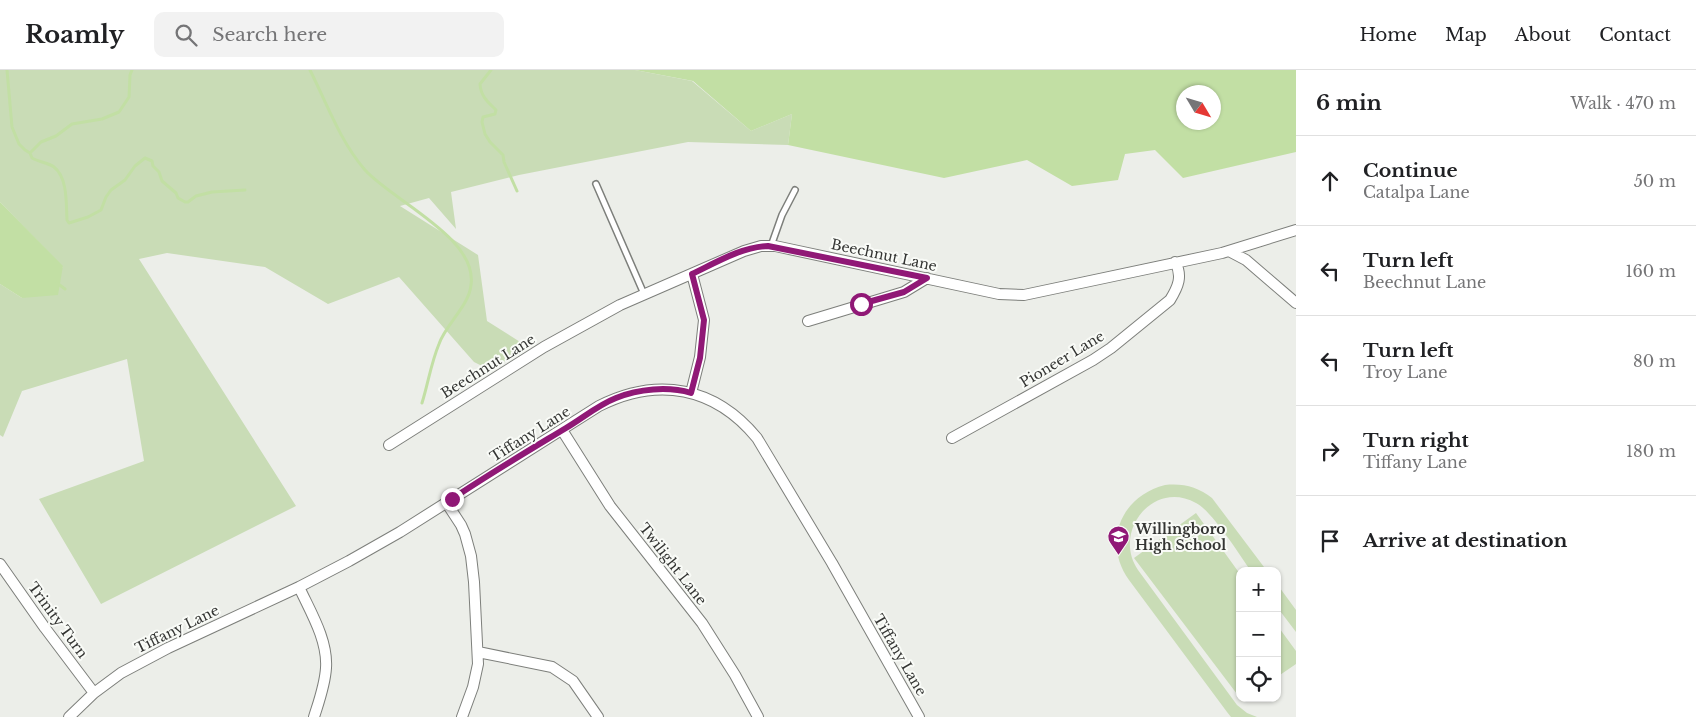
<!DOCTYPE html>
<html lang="en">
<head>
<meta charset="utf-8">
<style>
	body { margin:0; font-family:"Libre Baskerville",serif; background:#f2f2f2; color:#202124 }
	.controls { position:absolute; right:15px; bottom:15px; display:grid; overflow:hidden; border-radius:10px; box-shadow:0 1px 4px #0004 }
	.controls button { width:45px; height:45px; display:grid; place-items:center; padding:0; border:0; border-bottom:1px solid #e0e0e0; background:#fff; color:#202124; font:25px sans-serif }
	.compass { position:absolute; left:1176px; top:15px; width:45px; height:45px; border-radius:50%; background:#fff; box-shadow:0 1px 4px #0004; rotate:128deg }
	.stop { position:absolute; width:15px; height:15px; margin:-11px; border:4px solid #901876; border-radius:50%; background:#fff }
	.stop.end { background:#901876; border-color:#fff; box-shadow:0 1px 5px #0008 }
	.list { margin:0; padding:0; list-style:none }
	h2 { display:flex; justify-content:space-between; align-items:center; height:65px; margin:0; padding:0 20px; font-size:21px }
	h2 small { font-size:16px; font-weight:400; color:#757577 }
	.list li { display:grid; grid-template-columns:32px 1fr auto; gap:15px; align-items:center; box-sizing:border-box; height:90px; padding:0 20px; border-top:1px solid #e0e0e0 }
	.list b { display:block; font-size:19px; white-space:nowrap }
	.list p { margin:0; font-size:16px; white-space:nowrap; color:#757577 }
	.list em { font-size:16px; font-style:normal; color:#757577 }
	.icon { flex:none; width:28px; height:28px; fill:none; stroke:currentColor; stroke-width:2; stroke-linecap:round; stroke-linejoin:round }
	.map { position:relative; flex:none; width:1296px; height:647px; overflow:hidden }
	header { display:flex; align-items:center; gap:30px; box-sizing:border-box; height:70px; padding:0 25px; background:#fff; border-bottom:1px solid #e0e0e0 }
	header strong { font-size:24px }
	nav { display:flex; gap:28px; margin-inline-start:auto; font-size:18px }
	.search { width:350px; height:45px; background:#f2f2f2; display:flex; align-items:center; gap:12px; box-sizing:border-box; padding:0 18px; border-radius:10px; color:#757577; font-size:19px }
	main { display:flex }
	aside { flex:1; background:#fff }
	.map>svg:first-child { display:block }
</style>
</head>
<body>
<header>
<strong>Roamly</strong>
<div class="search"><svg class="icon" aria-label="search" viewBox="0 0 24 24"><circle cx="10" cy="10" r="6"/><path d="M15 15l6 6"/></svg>Search here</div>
<nav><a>Home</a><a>Map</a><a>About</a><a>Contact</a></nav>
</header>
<main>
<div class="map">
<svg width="1296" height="647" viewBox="0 0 1296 647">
	<rect width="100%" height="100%" fill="#eceee9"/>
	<path fill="#c9dcb6" d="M 0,0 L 635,0 L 692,11 L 751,61 L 792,44 L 788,75 L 688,72 L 519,105 L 451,122 L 456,159 L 429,128 L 400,136 L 478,185 L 487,251 L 528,277 L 490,300 L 474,292 L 399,207 L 328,234 L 265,197 L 167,183 L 139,189 L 296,436 L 101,534 L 39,429 L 144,391 L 127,289 L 22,321 L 3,367 L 0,365 L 0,214 L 22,228 L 63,197 L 0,132 Z
		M 1165,415 C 1183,413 1198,417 1212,428 L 1267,501 L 1251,501 C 1239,484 1212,441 1196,433 C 1153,409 1112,462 1138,500 L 1237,635 L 1247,643 L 1257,647 L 1231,647 L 1227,642 L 1129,510 C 1102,472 1121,426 1165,415 Z
		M 1196,443 L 1240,504 L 1240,628 L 1134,488 Z
		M 1277,514 L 1296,540 L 1296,562 L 1277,537 Z
		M 1277,555 L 1296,581 L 1296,594 L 1277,607 Z"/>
	<path fill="#c2dfa4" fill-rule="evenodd" d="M 635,0 L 1296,0 L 1296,82 L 1183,108 L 1155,80 L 1125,84 L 1118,110 L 1072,116 L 1027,90 L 944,108 L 788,75 L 792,44 L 751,61 L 693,11 ZM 1184,22 L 1214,22 L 1214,52 L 1184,52 Z
		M 0,132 L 63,196 L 58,225 L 22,228 L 0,214 Z"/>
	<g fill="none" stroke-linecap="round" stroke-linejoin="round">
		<path stroke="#c2dfa4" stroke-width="3" d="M 7,0 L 12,57 L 19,74 L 25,80 L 30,83 L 32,88 C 39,92 49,93 54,97 C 68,108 66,134 67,150 L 69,153 L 88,147 L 101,140 L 106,127 L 111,120 L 125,110 L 135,96 L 145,88 L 152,91 L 153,96 L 159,102 L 162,111 L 176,123 L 178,128 L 185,132 L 188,132 L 196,126 L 212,122 L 245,120
			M 310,0 C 327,34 340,71 365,100 C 393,131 478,168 471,215 C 469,236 446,254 439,274 C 431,293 428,314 422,333
			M 491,0 L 480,14 C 481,27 488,32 496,40 L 495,44 L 483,47 L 482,52 L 485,64 L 490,72 L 503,85 L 504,92 L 517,121
			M 30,83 L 41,72 L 56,66 L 72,54 L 102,49 L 119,42 L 129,27 L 130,5 L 132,0
			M 57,213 L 65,219"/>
		<defs>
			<path id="lane" d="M 596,114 L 644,224
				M 771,176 L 782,145 L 795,120"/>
			<path id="street" d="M 1229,181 L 1246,190 L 1296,233
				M 808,251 L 904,222 L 927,208
				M 691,323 L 700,287 L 704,250 L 692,204
				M 562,360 L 610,436 L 702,553 L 735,605 L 758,647
				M 952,368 L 1093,290 L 1111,278 L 1170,230 C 1178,217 1183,206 1175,192
				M 389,375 L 544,277 L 620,235 L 744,181 L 761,176 L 775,176 L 999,224 L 1024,225 L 1222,183 L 1296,160
				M 446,432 L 461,455 L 465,464 L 471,486 L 474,512 L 478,594 L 473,617 L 462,647
				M 0,494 L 45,558 L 94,623
				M 299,517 C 310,541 328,570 326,598 C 325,615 319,631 314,647
				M 478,582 L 552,597 L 573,611 L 598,647
				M 69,647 L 94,623 L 121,603 L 168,578 L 299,517 L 349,491 L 400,462 L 599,336 C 658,306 715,317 757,368 L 832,493 L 919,647"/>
		</defs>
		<use href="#lane" stroke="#7d7f7b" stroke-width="8"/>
		<use href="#street" stroke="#7d7f7b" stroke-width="12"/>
		<use href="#lane" stroke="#fff" stroke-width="5"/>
		<use href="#street" stroke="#fff" stroke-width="10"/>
	</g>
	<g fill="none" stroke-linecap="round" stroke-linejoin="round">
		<path stroke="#901876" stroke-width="6" d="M 452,429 C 489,404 528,381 566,358 C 583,348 598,335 616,328 C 638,319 668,316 691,323 L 700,288 L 704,250 L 692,204 C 715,193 741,177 768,176 L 927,208 L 904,222 L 861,234"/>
	</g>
	<defs>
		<symbol id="school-pin" viewBox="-11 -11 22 30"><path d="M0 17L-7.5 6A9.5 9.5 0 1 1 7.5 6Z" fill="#901876" stroke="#f9fbf7"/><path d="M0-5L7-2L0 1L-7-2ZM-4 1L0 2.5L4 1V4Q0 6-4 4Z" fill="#fff"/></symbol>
	</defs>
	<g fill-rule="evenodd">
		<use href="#school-pin" x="1106" y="454" width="25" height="34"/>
	</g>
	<g text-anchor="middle" stroke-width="4" stroke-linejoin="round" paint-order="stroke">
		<g font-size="14" fill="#343533" stroke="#f9fbf7">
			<text transform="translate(884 185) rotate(12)" y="5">Beechnut Lane</text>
			<text transform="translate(1062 289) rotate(-31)" y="5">Pioneer Lane</text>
			<text transform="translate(488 296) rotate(-32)" y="5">Beechnut Lane</text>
			<text transform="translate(530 364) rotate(-32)" y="5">Tiffany Lane</text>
			<text transform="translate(673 494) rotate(52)" y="5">Twilight Lane</text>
			<text transform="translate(58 550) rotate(54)" y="5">Trinity Turn</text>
			<text transform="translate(177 559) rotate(-26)" y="5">Tiffany Lane</text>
			<text transform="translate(900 585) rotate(60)" y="5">Tiffany Lane</text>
		</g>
		<g font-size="14" font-weight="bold" fill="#343533" stroke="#f9fbf7" text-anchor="start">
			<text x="1135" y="464">Willingboro<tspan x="1135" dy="16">High School</tspan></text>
		</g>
	</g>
</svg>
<div class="controls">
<button>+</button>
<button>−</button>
<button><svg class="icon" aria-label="locate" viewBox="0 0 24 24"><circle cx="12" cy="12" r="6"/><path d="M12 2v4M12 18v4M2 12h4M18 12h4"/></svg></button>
</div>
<svg class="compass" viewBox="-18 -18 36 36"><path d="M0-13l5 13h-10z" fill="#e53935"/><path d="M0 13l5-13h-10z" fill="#757577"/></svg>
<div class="stop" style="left:861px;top:234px"></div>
<div class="stop end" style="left:452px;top:429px"></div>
</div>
<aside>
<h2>6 min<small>Walk · 470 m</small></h2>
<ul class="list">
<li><svg class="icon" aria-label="ahead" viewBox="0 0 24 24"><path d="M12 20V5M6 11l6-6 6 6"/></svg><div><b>Continue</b><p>Catalpa Lane</p></div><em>50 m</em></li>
<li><svg class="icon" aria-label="left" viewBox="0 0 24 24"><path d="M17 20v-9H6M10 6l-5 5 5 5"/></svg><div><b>Turn left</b><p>Beechnut Lane</p></div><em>160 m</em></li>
<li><svg class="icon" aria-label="left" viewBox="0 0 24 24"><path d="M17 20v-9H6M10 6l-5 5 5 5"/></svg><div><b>Turn left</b><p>Troy Lane</p></div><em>80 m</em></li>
<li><svg class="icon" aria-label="right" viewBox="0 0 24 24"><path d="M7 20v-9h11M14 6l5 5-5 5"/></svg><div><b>Turn right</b><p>Tiffany Lane</p></div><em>180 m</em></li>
<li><svg class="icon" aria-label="arrive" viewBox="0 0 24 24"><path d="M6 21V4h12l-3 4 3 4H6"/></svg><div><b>Arrive at destination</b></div></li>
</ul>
</aside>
</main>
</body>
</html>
